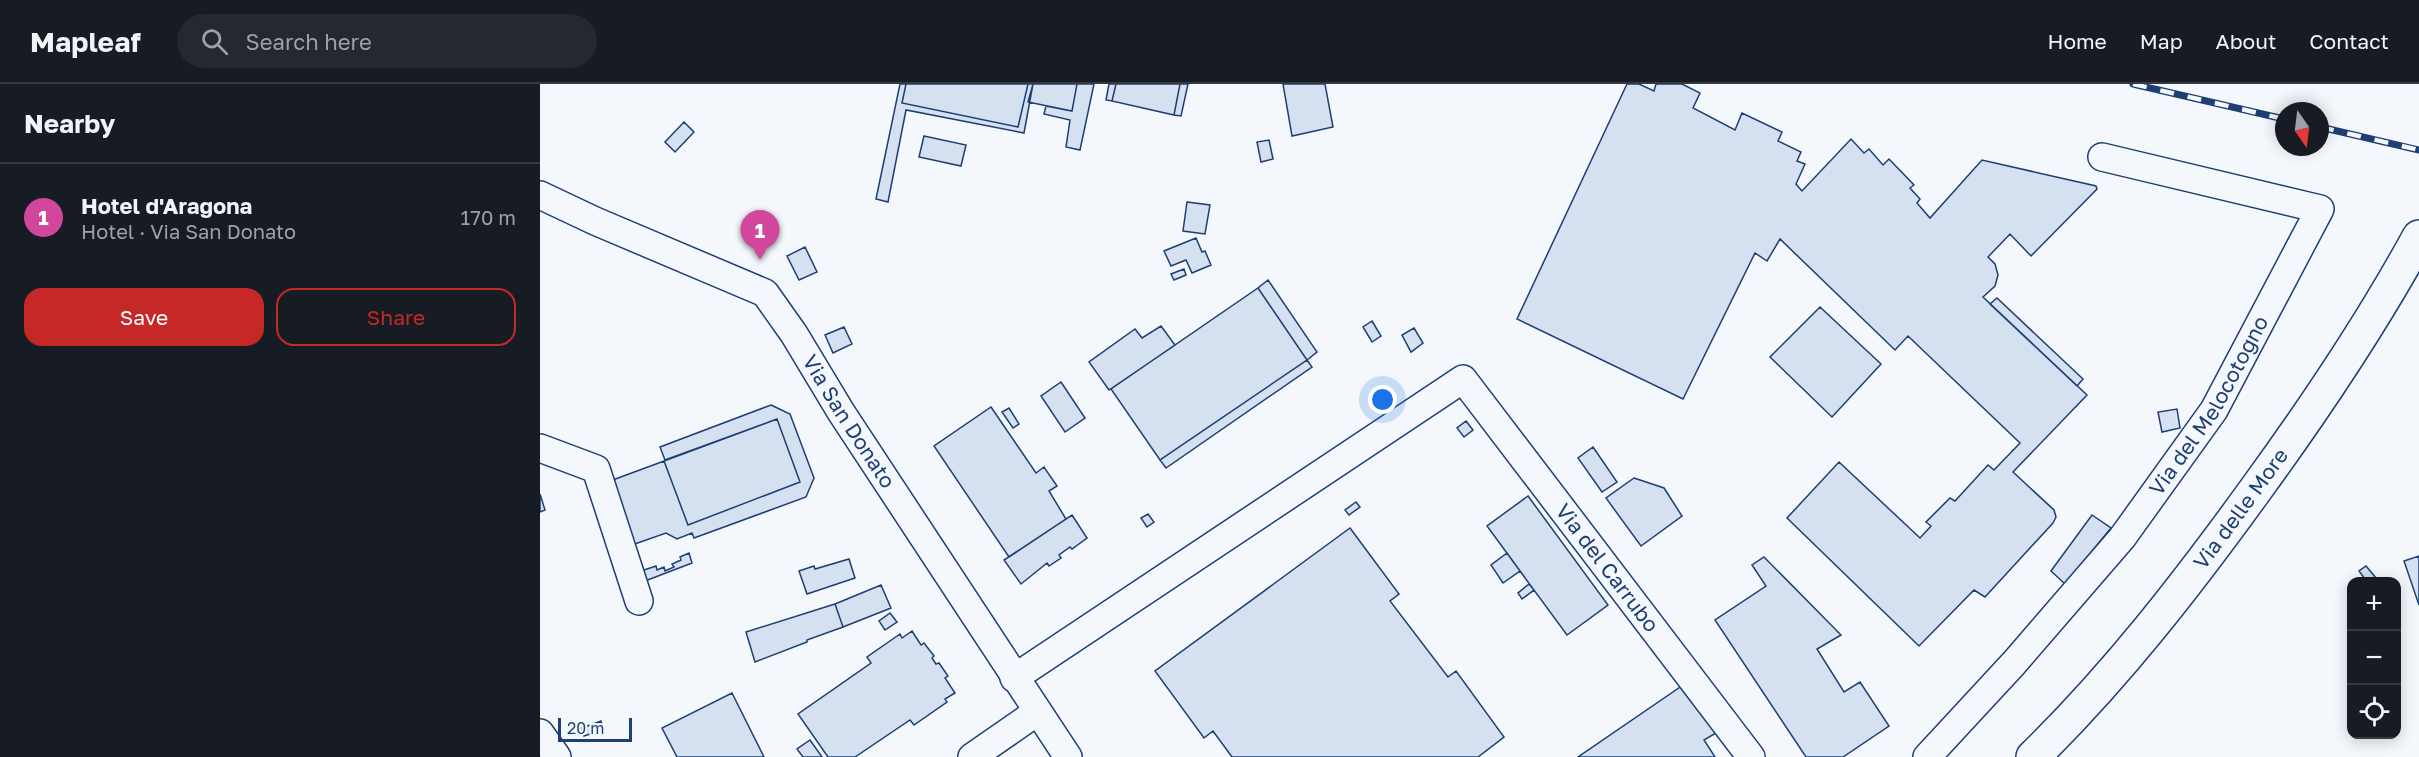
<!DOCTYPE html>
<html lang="en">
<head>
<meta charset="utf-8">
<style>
	body { margin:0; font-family:"Golos Text",sans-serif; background:#242831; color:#f1f3f6 }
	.controls { position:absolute; right:18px; bottom:18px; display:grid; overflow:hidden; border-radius:12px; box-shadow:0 3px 15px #0003 }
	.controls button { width:54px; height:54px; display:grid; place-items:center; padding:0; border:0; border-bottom:2px solid #363941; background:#171b24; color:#f1f3f6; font:30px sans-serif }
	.compass { position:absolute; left:1735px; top:18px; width:54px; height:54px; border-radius:50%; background:#171b24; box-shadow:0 3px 15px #0003; rotate:166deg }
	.scale { position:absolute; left:18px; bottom:15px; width:74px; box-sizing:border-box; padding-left:6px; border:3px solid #1d3f73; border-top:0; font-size:16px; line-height:21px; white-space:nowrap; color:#1d3f73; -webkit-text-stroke:4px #f4f7fb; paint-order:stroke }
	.you { position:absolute; left:843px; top:316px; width:21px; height:21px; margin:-15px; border:4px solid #fff; border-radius:50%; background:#1a73e8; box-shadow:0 0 0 9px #1a73e833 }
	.badge { display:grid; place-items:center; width:39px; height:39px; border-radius:50%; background:#c62828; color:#fff; font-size:20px; font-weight:700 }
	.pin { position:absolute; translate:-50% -50px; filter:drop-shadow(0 2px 3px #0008) }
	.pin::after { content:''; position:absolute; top:32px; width:21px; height:18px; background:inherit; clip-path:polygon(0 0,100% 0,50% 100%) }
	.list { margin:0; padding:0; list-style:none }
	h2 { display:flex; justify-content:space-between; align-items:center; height:78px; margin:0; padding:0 24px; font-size:26px }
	h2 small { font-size:20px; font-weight:400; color:#9ea1a6 }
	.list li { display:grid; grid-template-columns:39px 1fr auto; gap:18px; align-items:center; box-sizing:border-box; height:108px; padding:0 24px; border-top:2px solid #363941 }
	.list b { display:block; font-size:22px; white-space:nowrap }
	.list p { margin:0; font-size:20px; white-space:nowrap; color:#9ea1a6 }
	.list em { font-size:20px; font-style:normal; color:#9ea1a6 }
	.actions { display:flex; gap:12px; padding:18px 24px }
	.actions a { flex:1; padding:14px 0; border:2px solid #c62828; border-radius:18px; text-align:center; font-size:21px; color:#c62828 }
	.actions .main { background:#c62828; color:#fff }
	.icon { flex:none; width:33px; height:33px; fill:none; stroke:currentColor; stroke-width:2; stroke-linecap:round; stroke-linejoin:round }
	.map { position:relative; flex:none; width:1879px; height:673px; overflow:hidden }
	header { display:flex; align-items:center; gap:36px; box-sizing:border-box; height:84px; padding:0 30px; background:#171b24; border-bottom:2px solid #363941 }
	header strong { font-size:28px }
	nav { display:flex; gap:33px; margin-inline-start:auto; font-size:21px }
	.search { width:420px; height:54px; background:#242831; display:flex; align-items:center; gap:15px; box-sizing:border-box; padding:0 21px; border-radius:33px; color:#9ea1a6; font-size:22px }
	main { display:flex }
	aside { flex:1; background:#171b24 }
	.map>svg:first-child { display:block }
</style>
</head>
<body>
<header>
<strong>Mapleaf</strong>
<div class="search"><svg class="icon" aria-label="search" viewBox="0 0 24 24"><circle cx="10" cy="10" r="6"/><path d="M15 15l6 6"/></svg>Search here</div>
<nav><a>Home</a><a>Map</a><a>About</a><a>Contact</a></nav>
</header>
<main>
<aside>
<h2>Nearby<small></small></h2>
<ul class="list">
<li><span class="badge" style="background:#d1479c">1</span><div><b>Hotel d'Aragona</b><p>Hotel · Via San Donato</p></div><em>170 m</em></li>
</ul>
<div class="actions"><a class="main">Save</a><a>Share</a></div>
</aside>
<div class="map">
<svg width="1879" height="673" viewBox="0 0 1879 673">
	<rect width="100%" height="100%" fill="#f4f7fb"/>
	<path fill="#d5e0f0" stroke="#1d3f73" stroke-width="1.5" d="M 360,0 L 366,0 L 362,19 L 478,43 L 488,0 L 493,0 L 484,49 L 366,26 L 348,118 L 336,115 Z
		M 366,0 L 488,0 L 478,43 L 362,19 Z
		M 493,0 L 537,0 L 532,27 L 488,18 Z
		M 537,0 L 554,0 L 540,66 L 526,63 L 530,36 L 504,30 L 506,22 L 532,27 Z
		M 569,0 L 576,0 L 572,17 L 566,16 Z
		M 576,0 L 640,0 L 634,31 L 572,17 Z
		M 640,0 L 648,0 L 641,32 L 634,31 Z
		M 743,0 L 785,0 L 793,43 L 752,52 Z
		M 1087,0 L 1099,0 L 1114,7 L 1116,0 L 1142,0 L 1160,9 L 1153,24 L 1195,46 L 1202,29 L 1242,48 L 1238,57 L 1261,68 L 1257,77 L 1265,80 L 1256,100 L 1262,107 L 1311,55 L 1324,69 L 1329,65 L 1343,81 L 1349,75 L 1374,101 L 1370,104 L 1380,115 L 1377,119 L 1390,134 L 1442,76 L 1556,102 L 1557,105 L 1491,172 L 1470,150 L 1448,173 L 1455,180 L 1458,191 L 1455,202 L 1443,213 L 1547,311 L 1473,388 L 1514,426 L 1516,433 L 1513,439 L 1445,513 L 1434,506 L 1379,562 L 1247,434 L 1299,378 L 1380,454 L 1391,442 L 1386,438 L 1410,414 L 1415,417 L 1448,381 L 1454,386 L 1480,359 L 1368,252 L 1355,266 L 1240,155 L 1227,177 L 1215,169 L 1143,315 L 977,235 Z
		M 144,38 L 154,48 L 135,68 L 125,58 Z
		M 384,52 L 426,61 L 421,82 L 379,73 Z
		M 729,56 L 733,75 L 721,78 L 717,58 Z
		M 647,118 L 670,121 L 665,150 L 643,147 Z
		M 656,154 L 662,168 L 665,167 L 671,181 L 652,189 L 646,176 L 631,182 L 624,167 Z
		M 265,163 L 277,188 L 259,196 L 247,172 Z
		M 644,185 L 646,191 L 634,196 L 631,190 Z
		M 728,196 L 777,268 L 767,276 L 718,204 Z
		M 718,204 L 767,276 L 620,376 L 571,305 Z
		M 1457,214 L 1543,295 L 1537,302 L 1450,220 Z
		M 1280,223 L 1341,280 L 1292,333 L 1230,273 Z
		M 832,237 L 841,252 L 832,258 L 823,243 Z
		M 621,242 L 635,261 L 569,306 L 549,278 L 595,245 L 602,254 Z
		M 304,243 L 312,260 L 293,269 L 285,251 Z
		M 874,244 L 883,259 L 871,268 L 862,251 Z
		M 767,276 L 772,283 L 626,384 L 620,376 Z
		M 521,298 L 545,334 L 525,348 L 501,312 Z
		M 231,321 L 250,330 L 274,394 L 266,413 L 154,454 L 152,449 L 137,455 L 126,449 L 89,462 L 70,397 L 124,377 L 148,441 L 260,398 L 237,335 L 125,376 L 120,363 Z
		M 451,323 L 496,389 L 504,383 L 517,402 L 509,407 L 526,435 L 469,473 L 394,362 Z
		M 469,324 L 479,340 L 473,344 L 462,328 Z
		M 1637,325 L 1640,344 L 1622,348 L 1618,328 Z
		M 237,335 L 260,398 L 148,441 L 124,377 Z
		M 926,337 L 933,346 L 924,353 L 917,344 Z
		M 1053,363 L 1077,398 L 1062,408 L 1038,374 Z
		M 1094,394 L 1124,404 L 1142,432 L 1101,462 L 1066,414 Z
		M 0,410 L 5,426 L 0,428 Z
		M 988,412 L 1068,521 L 1027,551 L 947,442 Z
		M 816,418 L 820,423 L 809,431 L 805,426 Z
		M 608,430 L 614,438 L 607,443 L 601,434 Z
		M 532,431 L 547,454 L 532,465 L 530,463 L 519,471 L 521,474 L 509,482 L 507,479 L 481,500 L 464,476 Z
		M 1552,431 L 1571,444 L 1525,500 L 1511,487 Z
		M 810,444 L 859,510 L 850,517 L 908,593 L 916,587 L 964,653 L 938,673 L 692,673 L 673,647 L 664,654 L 615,587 Z
		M 149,469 L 152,479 L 105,497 L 101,487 L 116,482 L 117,486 L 124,483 L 125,487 L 134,483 L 132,480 L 141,476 L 140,473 Z
		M 967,469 L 980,487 L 963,499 L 951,481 Z
		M 1879,472 L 1879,521 L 1864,477 Z
		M 1224,473 L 1301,551 L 1277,565 L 1304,608 L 1320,598 L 1349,642 L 1303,673 L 1266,673 L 1175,536 L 1226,502 L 1212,481 Z
		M 309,475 L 315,494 L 267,510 L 259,487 L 274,482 L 275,485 Z
		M 1826,482 L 1836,494 L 1831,498 L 1827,498 L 1819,487 Z
		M 989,500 L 994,506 L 982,515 L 978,509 Z
		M 341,501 L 351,524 L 303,543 L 295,520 Z
		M 295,520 L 303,543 L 267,556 L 267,558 L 215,578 L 206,548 Z
		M 350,529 L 357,538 L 345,546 L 339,537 Z
		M 372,547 L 381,561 L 384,559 L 394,572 L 392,574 L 396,580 L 399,579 L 408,592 L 405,594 L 415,609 L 405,615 L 407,618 L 374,641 L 370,636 L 315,673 L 288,673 L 258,630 L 331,579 L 327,573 L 360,550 L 362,554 Z
		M 1149,597 L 1181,646 L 1164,656 L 1175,673 L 1038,673 Z
		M 192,609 L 224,673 L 137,673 L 122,644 Z
		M 61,637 L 63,646 L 44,652 L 42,644 Z
		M 270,656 L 282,673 L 263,673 L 257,665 Z"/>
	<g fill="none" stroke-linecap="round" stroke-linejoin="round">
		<defs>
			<g id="minor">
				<path id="s1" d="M 0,111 L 55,137 L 225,209 L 254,250 L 301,328 L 528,673"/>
				<path d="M 0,364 L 56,385 L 99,517"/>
				<path id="s2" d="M 474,594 L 923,295 L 1211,673"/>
				<path d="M 0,649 L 17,673"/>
				<path d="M 432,673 L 497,628"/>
				<path id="s3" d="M 1387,673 L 1474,579 L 1582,454 L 1674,326 L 1780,125 L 1562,73"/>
			</g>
			<g id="major">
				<path id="s4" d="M 1493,673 C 1576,592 1648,499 1716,405 C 1775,324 1831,241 1879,153"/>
			</g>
		</defs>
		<use href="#minor" stroke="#1d3f73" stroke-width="30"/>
		<use href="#major" stroke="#1d3f73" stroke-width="36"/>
		<use href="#minor" stroke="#f4f7fb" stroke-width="27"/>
		<use href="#major" stroke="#f4f7fb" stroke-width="33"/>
		<defs>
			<path id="rail" d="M 1593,0 L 1744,35
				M 1780,43 L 1879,66"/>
		</defs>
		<use href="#rail" stroke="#1d3f73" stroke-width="7"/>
		<use href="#rail" stroke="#f4f7fb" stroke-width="4.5" stroke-dasharray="14" stroke-linecap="butt"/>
	</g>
	<g text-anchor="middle" stroke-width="4.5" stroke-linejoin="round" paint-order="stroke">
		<g font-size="21" fill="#1d3f73" stroke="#f4f7fb">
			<text dy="7" stroke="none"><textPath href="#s3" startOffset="452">Via del Melocotogno</textPath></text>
			<text dy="7" stroke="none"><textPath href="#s1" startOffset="399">Via San Donato</textPath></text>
			<text dy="7" stroke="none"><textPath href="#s4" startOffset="324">Via delle More</textPath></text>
			<text dy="7" stroke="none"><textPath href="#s2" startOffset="777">Via del Carrubo</textPath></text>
		</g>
	</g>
</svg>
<div class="controls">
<button>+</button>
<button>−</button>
<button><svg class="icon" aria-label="locate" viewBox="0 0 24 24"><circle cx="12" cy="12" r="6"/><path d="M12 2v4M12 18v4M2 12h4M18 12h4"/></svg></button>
</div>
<svg class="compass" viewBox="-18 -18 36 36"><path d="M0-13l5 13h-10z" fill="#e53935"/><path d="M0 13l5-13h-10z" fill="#9ea1a6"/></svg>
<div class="scale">20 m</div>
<div class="you"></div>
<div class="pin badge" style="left:220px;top:176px;background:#d1479c">1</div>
</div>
</main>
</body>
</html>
